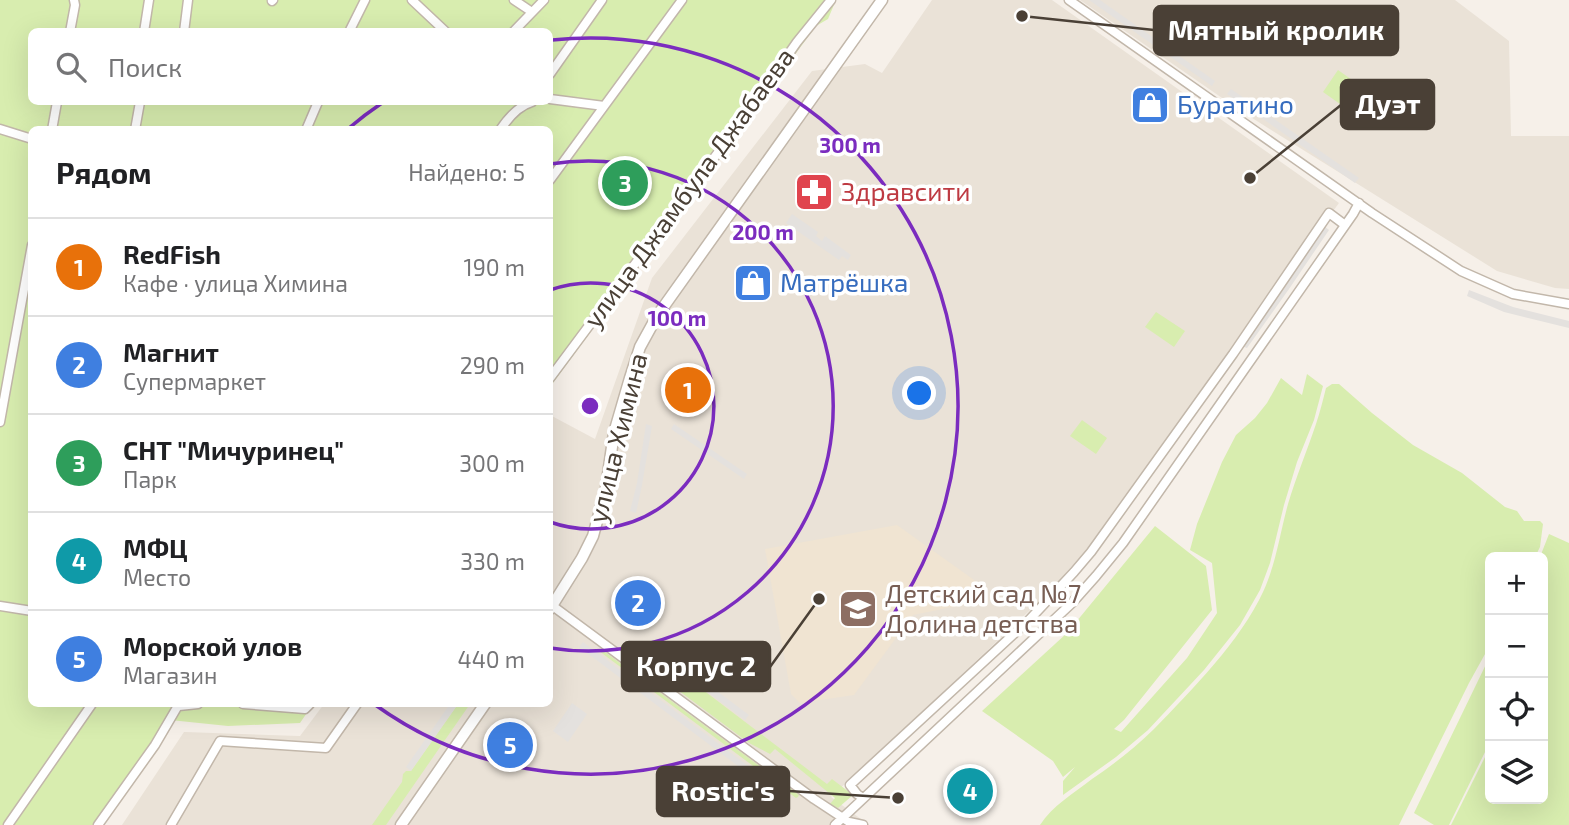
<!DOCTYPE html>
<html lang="ru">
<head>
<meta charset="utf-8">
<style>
	body { margin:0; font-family:"Exo 2",sans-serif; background:#f2f2f2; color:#202124 }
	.controls { position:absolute; right:21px; bottom:21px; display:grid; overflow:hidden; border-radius:10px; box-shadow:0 7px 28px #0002 }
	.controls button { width:63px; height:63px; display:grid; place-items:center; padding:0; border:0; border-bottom:2px solid #e0e0e0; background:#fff; color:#202124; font:35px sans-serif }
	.you { position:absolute; left:920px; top:394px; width:24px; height:24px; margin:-18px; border:5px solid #fff; border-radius:50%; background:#1a73e8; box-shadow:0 0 0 10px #1a73e833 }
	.badge { display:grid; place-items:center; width:46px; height:46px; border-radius:50%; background:#ff2017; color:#fff; font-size:23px; font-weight:700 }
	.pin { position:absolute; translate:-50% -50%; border:4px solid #fff; box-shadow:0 2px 7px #0006 }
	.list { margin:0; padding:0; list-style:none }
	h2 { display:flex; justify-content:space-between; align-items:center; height:91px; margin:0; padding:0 28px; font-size:30px }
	h2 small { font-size:23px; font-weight:400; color:#757577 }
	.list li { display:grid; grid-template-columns:46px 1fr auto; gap:21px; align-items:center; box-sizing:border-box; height:98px; padding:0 28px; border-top:2px solid #e0e0e0 }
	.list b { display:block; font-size:26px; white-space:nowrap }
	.list p { margin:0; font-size:23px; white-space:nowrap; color:#757577 }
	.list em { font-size:23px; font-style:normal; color:#757577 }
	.icon { flex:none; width:38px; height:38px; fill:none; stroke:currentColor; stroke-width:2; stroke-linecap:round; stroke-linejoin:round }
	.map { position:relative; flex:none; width:1569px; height:825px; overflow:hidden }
	.search { position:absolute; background:#fff; box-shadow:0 7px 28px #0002; left:28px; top:28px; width:525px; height:77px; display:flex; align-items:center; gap:18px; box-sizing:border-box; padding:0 24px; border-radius:10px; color:#757577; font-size:26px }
	.panel { position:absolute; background:#fff; box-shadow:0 7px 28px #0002; left:28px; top:126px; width:525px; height:581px; border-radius:10px }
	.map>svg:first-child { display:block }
</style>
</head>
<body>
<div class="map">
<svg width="1569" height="825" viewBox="0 0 1569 825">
	<rect width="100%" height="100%" fill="#f6f0e9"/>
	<path fill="#eae2d7" d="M 932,0 L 1052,0 L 1339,203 L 1256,315 L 1088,548 L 1044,597 L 831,797 L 869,825 L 122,825 L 184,732 L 300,736 L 324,704 L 550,704 L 550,415 L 595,439 L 652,278 L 812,71 L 865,64 L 882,73 Z
		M 1080,0 L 1455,0 L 1509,41 L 1511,136 L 1569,136 L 1569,289 L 1555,288 L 1497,271 L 1241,111 Z"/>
	<path fill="#f0e4d2" d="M 897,525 L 977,582 L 978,598 L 967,604 L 913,615 L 854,695 L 800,703 L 791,694 L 765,549 Z"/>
	<path fill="#d8edaf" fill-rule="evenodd" d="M 0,0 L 836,0 L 828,19 L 816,26 L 550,387 L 550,130 L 32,130 L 32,704 L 313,704 L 300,723 L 228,726 L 170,720 L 95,825 L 0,825 ZM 32,32 L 550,32 L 550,102 L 32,102 Z
		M 1338,70 L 1365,89 L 1350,111 L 1323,92 Z
		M 1156,312 L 1185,331 L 1174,347 L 1145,327 Z
		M 1307,374 L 1323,386 L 1314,420 L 1297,462 L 1284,505 L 1270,563 L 1260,590 L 1240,625 L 1204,670 L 1148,730 L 1116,757 L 1063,795 L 1063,781 L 1075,767 L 1063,777 L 1053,761 L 982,711 L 1067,633 L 1155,526 L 1206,566 L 1212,610 L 1124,720 L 1114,729 L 1121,732 L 1187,658 L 1217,613 L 1212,563 L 1190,550 L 1197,524 L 1222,462 L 1236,435 L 1255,418 L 1267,403 L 1281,378 L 1302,395 Z
		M 1332,384 L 1339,384 L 1372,413 L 1413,445 L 1462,473 L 1505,507 L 1517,511 L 1524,521 L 1540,521 L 1543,524 L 1540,547 L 1535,557 L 1490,557 L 1490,645 L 1469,683 L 1399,825 L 1040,825 C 1052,806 1074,793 1092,779 C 1114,764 1135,748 1154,729 C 1191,691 1241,640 1263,592 C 1276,564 1280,533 1288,504 C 1296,477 1307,451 1316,424 C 1320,412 1323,400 1326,388 Z
		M 1082,420 L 1107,438 L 1096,454 L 1070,436 Z
		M 1549,534 L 1569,543 L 1569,825 L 1451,825 L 1490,747 L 1490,799 L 1543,799 L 1543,557 L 1540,557 Z
		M 601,649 L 799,795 L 798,797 L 796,798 L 599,651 Z
		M 1490,656 L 1490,733 L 1485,741 L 1488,746 L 1449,825 L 1434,825 L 1414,813 Z
		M 665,661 L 827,784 L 832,779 L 853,795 L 838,808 L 830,804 L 835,798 L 775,749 L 770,754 L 749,743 L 655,673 Z
		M 458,704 L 470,704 L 386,825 L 372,825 L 402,782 L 403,774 L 406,771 L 411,771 Z"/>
	<path fill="#e4e1de" d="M 1089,0 L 1100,0 L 1215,81 L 1212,86 Z
		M 1231,89 L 1359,178 L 1355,183 L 1227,94 Z
		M 792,214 L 818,232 L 816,236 L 822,241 L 825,236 L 851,255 L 848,260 L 842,256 L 839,260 L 786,223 Z
		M 1324,226 L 1329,230 L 1289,289 L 1247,348 L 1242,346 Z
		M 1469,290 L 1513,307 L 1569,321 L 1569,328 L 1504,312 L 1467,296 Z
		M 646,424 L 652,426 L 642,485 L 636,513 L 630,511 L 637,483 Z
		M 674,424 L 747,474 L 744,479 L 671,429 Z
		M 583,642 L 786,794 L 782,799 L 579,647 Z
		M 670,656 L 749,715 L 745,720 L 666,661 Z
		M 572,703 L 587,714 L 568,742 L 553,731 Z
		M 450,704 L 458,704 L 411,771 L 406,767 Z"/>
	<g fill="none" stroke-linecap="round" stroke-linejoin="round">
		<defs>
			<path id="minor" d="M 412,0 L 446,32
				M 514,0 L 532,12
				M 1069,0 L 1372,213 L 1461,271 L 1513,294 L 1569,304
				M 272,1 L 273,0
				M 70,32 L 75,5 L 74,0
				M 144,32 L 149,0
				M 184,32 L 188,0
				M 349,32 L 365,0
				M 513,32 L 544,0
				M 550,74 L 602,0
				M 550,99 L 604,106
				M 0,129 L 32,139
				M 52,130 L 57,102
				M 135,130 L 140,102
				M 306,130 L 318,102
				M 500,130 C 508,118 518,106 532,102
				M 550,180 L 682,0
				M 550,378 L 743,119 L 797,42 L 831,0
				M 0,422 L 32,245
				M 550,604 L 814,799 L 849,822 L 863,825
				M 0,606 L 32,611
				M 243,704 L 305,709 L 310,704
				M 179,706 L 198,704
				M 863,798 L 857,794 L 850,785 L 1030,619 L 1074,572 L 1091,552 L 1233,354 L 1329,213 L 1345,225
				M 8,825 L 92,704
				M 98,825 L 155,745 L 179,704
				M 171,825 L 220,741 L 326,748 L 357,704
				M 835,825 L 1042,631 L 1072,603 L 1096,576 L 1123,543 L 1353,214 L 1359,203"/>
			<path id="tertiary" d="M 550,609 L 582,558 L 593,536 L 606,488 L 614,433 L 630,378 L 640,347 L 657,316 L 882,0
				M 401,825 L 485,704"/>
		</defs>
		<use href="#minor" stroke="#c2b7aa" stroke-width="11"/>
		<use href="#tertiary" stroke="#c2b7aa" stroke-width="13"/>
		<use href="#minor" stroke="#fff" stroke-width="8"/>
		<use href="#tertiary" stroke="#fff" stroke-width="10"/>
	</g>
	<g fill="none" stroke="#7b2cbf" stroke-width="3.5">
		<path d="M550 290A123 123 0 1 1 550 522"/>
		<path d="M550 164A245 245 0 1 1 550 648"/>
		<path d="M349 128A368 368 0 0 1 382 103M552 40A368 368 0 1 1 374 704"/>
	</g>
	<defs>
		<symbol id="shop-square" viewBox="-11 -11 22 22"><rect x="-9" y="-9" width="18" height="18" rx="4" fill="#3f7fe0" stroke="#fff"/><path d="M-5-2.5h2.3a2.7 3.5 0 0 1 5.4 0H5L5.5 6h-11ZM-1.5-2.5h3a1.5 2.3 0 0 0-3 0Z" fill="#fff"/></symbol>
		<symbol id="pharmacy-square" viewBox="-11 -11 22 22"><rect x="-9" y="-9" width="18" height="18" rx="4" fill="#e0444e" stroke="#fff"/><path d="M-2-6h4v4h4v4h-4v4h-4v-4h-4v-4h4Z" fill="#fff"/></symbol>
		<symbol id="school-square" viewBox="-11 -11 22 22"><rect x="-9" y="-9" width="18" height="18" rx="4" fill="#8d6e63" stroke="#fff"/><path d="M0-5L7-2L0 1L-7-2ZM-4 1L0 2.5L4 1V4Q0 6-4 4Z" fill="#fff"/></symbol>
	</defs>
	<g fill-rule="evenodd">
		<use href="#shop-square" x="1128" y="83" width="44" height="44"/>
		<use href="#pharmacy-square" x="792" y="170" width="44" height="44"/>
		<use href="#shop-square" x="731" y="261" width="44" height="44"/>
		<use href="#school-square" x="836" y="587" width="44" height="44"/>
	</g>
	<g text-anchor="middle" stroke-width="7" stroke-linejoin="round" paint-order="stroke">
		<g font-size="26" fill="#366cbe" stroke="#fff" text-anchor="start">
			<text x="1177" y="114">Буратино</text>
			<text x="780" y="292">Матрёшка</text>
		</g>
		<g font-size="26" fill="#4a4036" stroke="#fff">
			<text transform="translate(689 188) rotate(-54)" y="9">улица Джамбула Джабаева</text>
			<text transform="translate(618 438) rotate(-76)" y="9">улица Химина</text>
		</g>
		<g font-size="26" fill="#be3a42" stroke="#fff" text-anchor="start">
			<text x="841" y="201">Здравсити</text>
		</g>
		<g font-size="26" fill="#785e54" stroke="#fff" text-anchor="start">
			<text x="885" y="603">Детский сад №7<tspan x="885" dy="30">Долина детства</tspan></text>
		</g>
	</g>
	<circle cx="590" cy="406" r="10" fill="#7b2cbf" stroke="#fff" stroke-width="3.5"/>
	<g font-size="21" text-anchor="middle" font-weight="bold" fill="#7b2cbf" stroke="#fff" stroke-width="7" stroke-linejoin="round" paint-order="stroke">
		<text x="850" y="153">300 m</text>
		<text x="763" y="240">200 m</text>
		<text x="677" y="326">100 m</text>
	</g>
	<path fill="none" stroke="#4a4036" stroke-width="2.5" d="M1022 16L1154 30M1250 178L1341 105M819 599L770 667M898 798L789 791"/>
	<g fill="#4a4036" stroke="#fff" stroke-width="2.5">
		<circle cx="1022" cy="16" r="7"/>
		<circle cx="1250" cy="178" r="7"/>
		<circle cx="819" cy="599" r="7"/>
		<circle cx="898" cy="798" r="7"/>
	</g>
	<g fill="#4a4036" stroke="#4a4036" stroke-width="2.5">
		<rect x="1154" y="6" width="244" height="49" rx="7"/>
		<rect x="1341" y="80" width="93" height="49" rx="7"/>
		<rect x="622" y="642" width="148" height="49" rx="7"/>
		<rect x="657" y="767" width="132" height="49" rx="7"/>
	</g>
	<g font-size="28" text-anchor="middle" font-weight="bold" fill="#fff">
		<text x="1276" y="40">Мятный кролик</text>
		<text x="1388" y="114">Дуэт</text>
		<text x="696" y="676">Корпус 2</text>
		<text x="723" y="801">Rostic's</text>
	</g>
</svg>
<div class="controls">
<button>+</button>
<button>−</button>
<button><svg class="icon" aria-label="locate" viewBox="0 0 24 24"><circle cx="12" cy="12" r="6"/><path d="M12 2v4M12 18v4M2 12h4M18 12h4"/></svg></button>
<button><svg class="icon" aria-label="layers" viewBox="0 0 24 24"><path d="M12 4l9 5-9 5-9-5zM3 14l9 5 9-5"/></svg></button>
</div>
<div class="you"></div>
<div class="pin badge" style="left:688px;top:390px;background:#e8710a">1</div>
<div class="pin badge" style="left:638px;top:603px;background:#3f7fe0">2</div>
<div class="pin badge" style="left:625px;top:183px;background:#2e9e5b">3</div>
<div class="pin badge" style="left:970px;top:791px;background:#0f9aa8">4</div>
<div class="pin badge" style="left:510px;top:745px;background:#3f7fe0">5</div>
<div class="search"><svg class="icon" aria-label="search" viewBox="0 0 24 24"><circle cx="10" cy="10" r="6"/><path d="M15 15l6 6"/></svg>Поиск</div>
<section class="panel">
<h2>Рядом<small>Найдено: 5</small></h2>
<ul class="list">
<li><span class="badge" style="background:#e8710a">1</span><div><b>RedFish</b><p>Кафе · улица Химина</p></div><em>190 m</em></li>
<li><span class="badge" style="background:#3f7fe0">2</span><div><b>Магнит</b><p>Супермаркет</p></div><em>290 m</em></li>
<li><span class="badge" style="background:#2e9e5b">3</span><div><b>СНТ &quot;Мичуринец&quot;</b><p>Парк</p></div><em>300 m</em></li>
<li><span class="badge" style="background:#0f9aa8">4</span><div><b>МФЦ</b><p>Место</p></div><em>330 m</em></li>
<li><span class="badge" style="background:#3f7fe0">5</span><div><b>Морской улов</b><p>Магазин</p></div><em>440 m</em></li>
</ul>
</section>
</div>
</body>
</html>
